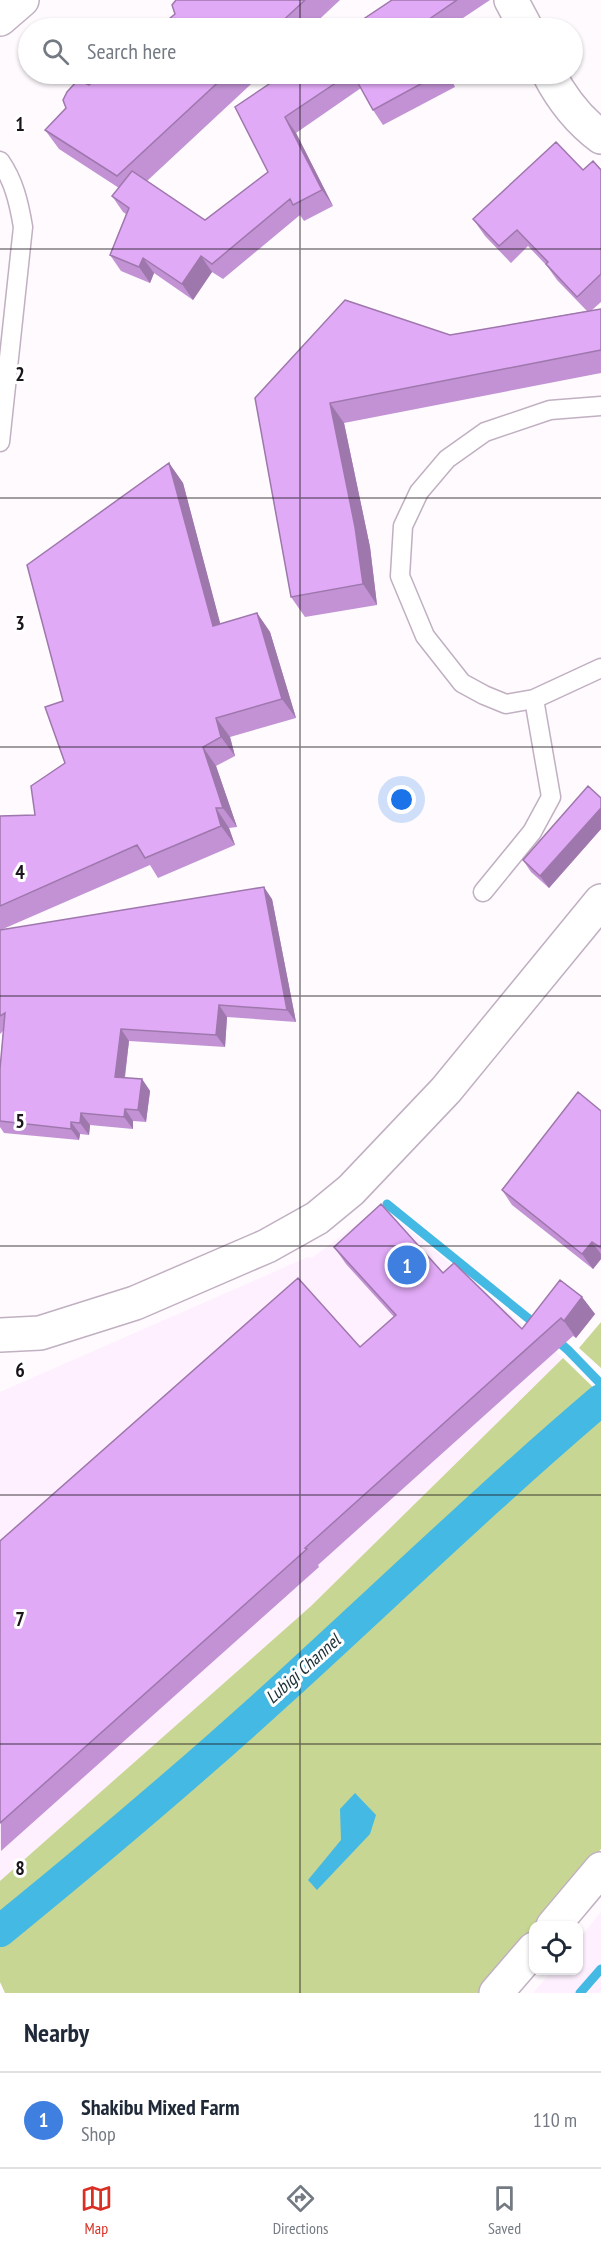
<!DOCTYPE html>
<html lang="en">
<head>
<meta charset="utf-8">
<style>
	body { margin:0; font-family:"PT Sans Narrow",sans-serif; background:#f6f6f7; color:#1f2937 }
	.controls { position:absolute; right:18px; bottom:18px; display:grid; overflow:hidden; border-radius:12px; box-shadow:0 2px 4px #0004 }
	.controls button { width:54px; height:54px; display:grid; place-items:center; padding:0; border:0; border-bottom:2px solid #e0e1e3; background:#fff; color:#1f2937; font:30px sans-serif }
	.you { position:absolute; left:402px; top:800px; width:21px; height:21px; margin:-15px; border:4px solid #fff; border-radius:50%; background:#1a73e8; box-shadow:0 0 0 9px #1a73e833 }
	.badge { display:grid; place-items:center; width:39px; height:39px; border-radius:50%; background:#d93025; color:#fff; font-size:20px; font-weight:700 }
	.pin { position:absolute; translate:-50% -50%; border:3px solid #fff; box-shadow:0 2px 6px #0006 }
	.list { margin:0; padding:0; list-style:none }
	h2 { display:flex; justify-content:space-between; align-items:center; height:78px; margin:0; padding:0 24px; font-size:26px }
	h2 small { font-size:20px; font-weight:400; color:#747a83 }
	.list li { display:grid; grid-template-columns:39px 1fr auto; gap:18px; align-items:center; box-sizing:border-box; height:96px; padding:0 24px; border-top:2px solid #e0e1e3 }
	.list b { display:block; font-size:22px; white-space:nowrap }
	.list p { margin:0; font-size:20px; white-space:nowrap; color:#747a83 }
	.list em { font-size:20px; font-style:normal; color:#747a83 }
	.icon { flex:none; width:33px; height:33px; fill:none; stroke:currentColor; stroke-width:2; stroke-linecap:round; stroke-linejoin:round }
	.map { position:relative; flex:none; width:601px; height:1993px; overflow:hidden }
	.search { position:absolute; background:#fff; box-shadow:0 2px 4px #0004; left:18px; right:18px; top:18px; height:66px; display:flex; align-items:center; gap:15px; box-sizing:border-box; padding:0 21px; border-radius:33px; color:#747a83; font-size:22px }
	.sheet { height:174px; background:#fff }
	nav { display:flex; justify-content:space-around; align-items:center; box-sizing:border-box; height:84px; border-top:2px solid #e0e1e3; background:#fff; font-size:16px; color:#747a83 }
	nav a { display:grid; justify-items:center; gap:3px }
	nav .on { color:#d93025 }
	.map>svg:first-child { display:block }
</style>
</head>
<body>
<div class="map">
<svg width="601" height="1993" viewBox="0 0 601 1993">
	<rect width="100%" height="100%" fill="#fefafe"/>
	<path fill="#fef0fe" d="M 381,1206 L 563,1358 L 311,1606 L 0,1882 L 0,1392 L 308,1257 L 312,1258 Z
		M 601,1912 L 601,1993 L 533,1993 L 552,1971 L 578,1970 L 579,1939 Z"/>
	<path fill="#c7d693" d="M 601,1322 L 601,1368 L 579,1348 Z
		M 563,1358 L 597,1391 C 466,1501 345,1622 218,1736 C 147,1799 73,1860 0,1922 L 0,1881 L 311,1606 Z
		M 601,1407 L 601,1849 L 538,1925 L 534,1926 L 533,1931 L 484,1993 L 5,1993 L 0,1982 L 0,1947 L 175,1802 Z"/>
	<path fill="#44b9e4" d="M 355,1793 L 376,1815 L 370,1834 L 317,1890 L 308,1880 L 341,1840 L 340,1809 Z"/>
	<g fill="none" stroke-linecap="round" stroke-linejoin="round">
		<path stroke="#44b9e4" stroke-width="9" d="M 387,1204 L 539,1327
			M 553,1337 L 568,1350 L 601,1384
			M 580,1993 L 601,1969"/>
		<path stroke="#44b9e4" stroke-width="32" d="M 0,1931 C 97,1852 193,1771 286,1686 C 391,1590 493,1492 601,1400"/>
		<defs>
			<path id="lane" d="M 0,161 C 14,181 19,203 23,227 L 0,442
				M 601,406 L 550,410 L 485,432 L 447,459 L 419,492 L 403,526 L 400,576 L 425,636 L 462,683 L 484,695 L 506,704 L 534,699 L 601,668
				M 483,892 L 532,832 L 551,797 L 534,699"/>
			<path id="street" d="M 511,0 L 526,28
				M 549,74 C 562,99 578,120 601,137
				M 0,1335 L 40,1333 L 135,1303 L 267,1246 L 317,1218 L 351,1190 L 446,1090 L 601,901
				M 553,1926 L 601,1869
				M 496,1993 L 534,1949"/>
			<path id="primary" d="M 0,19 L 22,0"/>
		</defs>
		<use href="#lane" stroke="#c0b0c1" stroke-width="21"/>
		<use href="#street" stroke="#c0b0c1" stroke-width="36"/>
		<use href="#primary" stroke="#c0b0c1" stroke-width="36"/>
		<use href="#lane" stroke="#fff" stroke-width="18"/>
		<use href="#street" stroke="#fff" stroke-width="33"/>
		<use href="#primary" stroke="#fff" stroke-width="33"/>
	</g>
	<path fill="#c292d4" d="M 176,0 L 340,0 L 310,28 L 158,28 L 175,14 Z
		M 392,0 L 490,0 L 448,28 L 350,28 Z
		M 103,74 L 262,74 L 147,181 L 205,220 L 268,172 L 284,74 L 448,74 L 455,87 L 383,125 L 373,110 L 361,88 L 296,133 L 333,206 L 304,221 L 300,215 L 223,279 L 212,272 L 193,300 L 154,273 L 150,283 L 121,271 L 110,255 L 126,214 L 123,212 L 112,196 L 119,188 L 59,149 L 45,130 L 89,85 Z
		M 583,170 L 601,170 L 601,302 L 592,310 L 601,309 L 601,373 L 344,423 L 370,547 L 377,605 L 305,617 L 291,597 L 255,398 L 450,335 L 587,311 L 557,280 L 547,266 L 528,246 L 511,263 L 485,236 L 473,219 Z
		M 169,463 L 183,483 L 220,624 L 257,613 L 270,632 L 296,718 L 230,737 L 235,756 L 216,766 L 237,827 L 229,828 L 235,845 L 158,878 L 150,865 L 3,929 L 272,899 L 296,1022 L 227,1017 L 225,1047 L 129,1041 L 125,1078 L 142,1079 L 150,1091 L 146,1122 L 133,1121 L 133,1129 L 90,1125 L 89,1135 L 80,1134 L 79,1140 L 4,1133 L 0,1127 L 0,1069 L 3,1031 L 0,1034 L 0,816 L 35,815 L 65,763 L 63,701 Z
		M 601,798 L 601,829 L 549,888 L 531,872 L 523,860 Z
		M 601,1111 L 601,1259 L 593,1269 L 512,1205 L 502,1190 Z
		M 334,1247 L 443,1273 L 522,1329 L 582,1297 L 595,1314 L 576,1338 L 573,1336 L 318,1565 L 319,1567 L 1,1851 L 0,1541 L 360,1347 L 394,1317 L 346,1264 Z"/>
	<path fill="#9e77ac" d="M 446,74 L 448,74 L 455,87 Z
		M 285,117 L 296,133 L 333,206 L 322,190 Z
		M 201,256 L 212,272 L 193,300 L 182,284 Z
		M 143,258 L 154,273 L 150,283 L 139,267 Z
		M 330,403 L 344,423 L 370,547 L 377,605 L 363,584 Z
		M 169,463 L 183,483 L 226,645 L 213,626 Z
		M 257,613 L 270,632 L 296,718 L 282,699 Z
		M 216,718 L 230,737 L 235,756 L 221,737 Z
		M 203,747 L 216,766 L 237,827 L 223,808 Z
		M 216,808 L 229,828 L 235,845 L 221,826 Z
		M 601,808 L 601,829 L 549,888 L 540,876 Z
		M 264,887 L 272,899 L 296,1022 L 287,1010 Z
		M 219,1005 L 227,1017 L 225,1047 L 216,1035 Z
		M 121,1029 L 129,1041 L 123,1089 L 115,1077 Z
		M 142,1079 L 150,1091 L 146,1122 L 138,1110 Z
		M 125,1109 L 133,1121 L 133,1129 L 124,1117 Z
		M 81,1113 L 90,1125 L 89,1135 L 80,1123 Z
		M 71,1122 L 80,1134 L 79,1140 L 71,1129 Z
		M 592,1242 L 601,1254 L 601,1259 L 593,1269 L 582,1254 Z
		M 582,1297 L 595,1314 L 576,1338 L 564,1321 Z"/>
	<path fill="#e1aaf6" stroke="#9e77ac" stroke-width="1.5" d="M 176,0 L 305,0 L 275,28 L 158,28 L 175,14 L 172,5 Z
		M 392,0 L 457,0 L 419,26 L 421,28 L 350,28 Z
		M 103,74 L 227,74 L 117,176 L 45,130 L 66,108 L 63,100 L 67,92 L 78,80 L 89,85 Z
		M 284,74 L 349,74 L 285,117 L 322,190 L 293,205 L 290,199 L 212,264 L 201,256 L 182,284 L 143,258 L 139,267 L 110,255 L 129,208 L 112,196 L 132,171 L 205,220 L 268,172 L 235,107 Z
		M 353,74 L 439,74 L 373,110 Z
		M 556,142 L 583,170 L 593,161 L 601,170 L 601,274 L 577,297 L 546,264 L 548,262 L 517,230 L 499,246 L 473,219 Z
		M 345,300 L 450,335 L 601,309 L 601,350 L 330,403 L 355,527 L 363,584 L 291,597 L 255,398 Z
		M 169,463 L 213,626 L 257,613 L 282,699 L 216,718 L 221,737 L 203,747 L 223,808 L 216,808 L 221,826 L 145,858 L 137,845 L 0,906 L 0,816 L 35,815 L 31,786 L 65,763 L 45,707 L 63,701 L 27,565 Z
		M 588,786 L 601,798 L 601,808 L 540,876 L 523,860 Z
		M 264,887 L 287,1010 L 219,1005 L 216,1035 L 121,1029 L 115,1077 L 142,1079 L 138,1110 L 125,1109 L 124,1117 L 81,1113 L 80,1123 L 71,1122 L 71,1129 L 0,1121 L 0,1069 L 5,1013 L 0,1016 L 0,930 Z
		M 578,1092 L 601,1111 L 601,1248 L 592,1242 L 582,1254 L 502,1190 Z
		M 381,1204 L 443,1273 L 454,1263 L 522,1329 L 560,1280 L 582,1297 L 564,1321 L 561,1318 L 305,1548 L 307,1549 L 0,1823 L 0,1541 L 298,1278 L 360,1347 L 396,1315 L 334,1247 Z"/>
	<path fill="none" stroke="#1b151b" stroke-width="1.5" stroke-opacity="0.55" d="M 300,0 L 300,28M 300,74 L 300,1993M 0,249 L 601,249M 0,498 L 601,498M 0,747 L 601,747M 0,996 L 601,996M 0,1246 L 601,1246M 0,1495 L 601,1495M 0,1744 L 601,1744"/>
	<g text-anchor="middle" stroke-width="6" stroke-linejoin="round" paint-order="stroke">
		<g font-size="18" font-style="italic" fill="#192d35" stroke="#fff">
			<text transform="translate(303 1669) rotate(-42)" y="6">Lubigi Channel</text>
		</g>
	</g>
	<g font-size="20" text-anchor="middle" font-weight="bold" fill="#1b151b" stroke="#fff" stroke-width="6" stroke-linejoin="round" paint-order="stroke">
		<text x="20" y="131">1</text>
		<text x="20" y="381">2</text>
		<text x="20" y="630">3</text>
		<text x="20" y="879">4</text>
		<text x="20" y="1128">5</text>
		<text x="20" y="1377">6</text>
		<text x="20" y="1626">7</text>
		<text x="20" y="1875">8</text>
	</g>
</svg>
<div class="controls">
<button><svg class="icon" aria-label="locate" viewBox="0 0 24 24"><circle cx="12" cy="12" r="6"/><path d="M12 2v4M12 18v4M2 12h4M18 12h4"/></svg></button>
</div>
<div class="you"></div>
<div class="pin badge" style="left:407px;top:1265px;background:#3f7fe0">1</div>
<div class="search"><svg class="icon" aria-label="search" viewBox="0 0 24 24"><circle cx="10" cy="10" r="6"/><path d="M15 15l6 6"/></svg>Search here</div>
</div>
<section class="sheet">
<h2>Nearby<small></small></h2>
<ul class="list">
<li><span class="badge" style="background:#3f7fe0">1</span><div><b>Shakibu Mixed Farm</b><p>Shop</p></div><em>110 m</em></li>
</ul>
</section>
<nav>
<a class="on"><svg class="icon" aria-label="map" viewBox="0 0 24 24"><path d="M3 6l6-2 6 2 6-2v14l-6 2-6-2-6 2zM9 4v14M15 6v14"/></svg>Map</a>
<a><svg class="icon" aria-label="directions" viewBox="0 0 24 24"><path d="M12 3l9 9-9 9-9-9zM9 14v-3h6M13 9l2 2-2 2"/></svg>Directions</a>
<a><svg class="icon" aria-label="saved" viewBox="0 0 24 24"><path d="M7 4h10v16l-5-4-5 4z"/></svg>Saved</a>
</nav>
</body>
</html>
